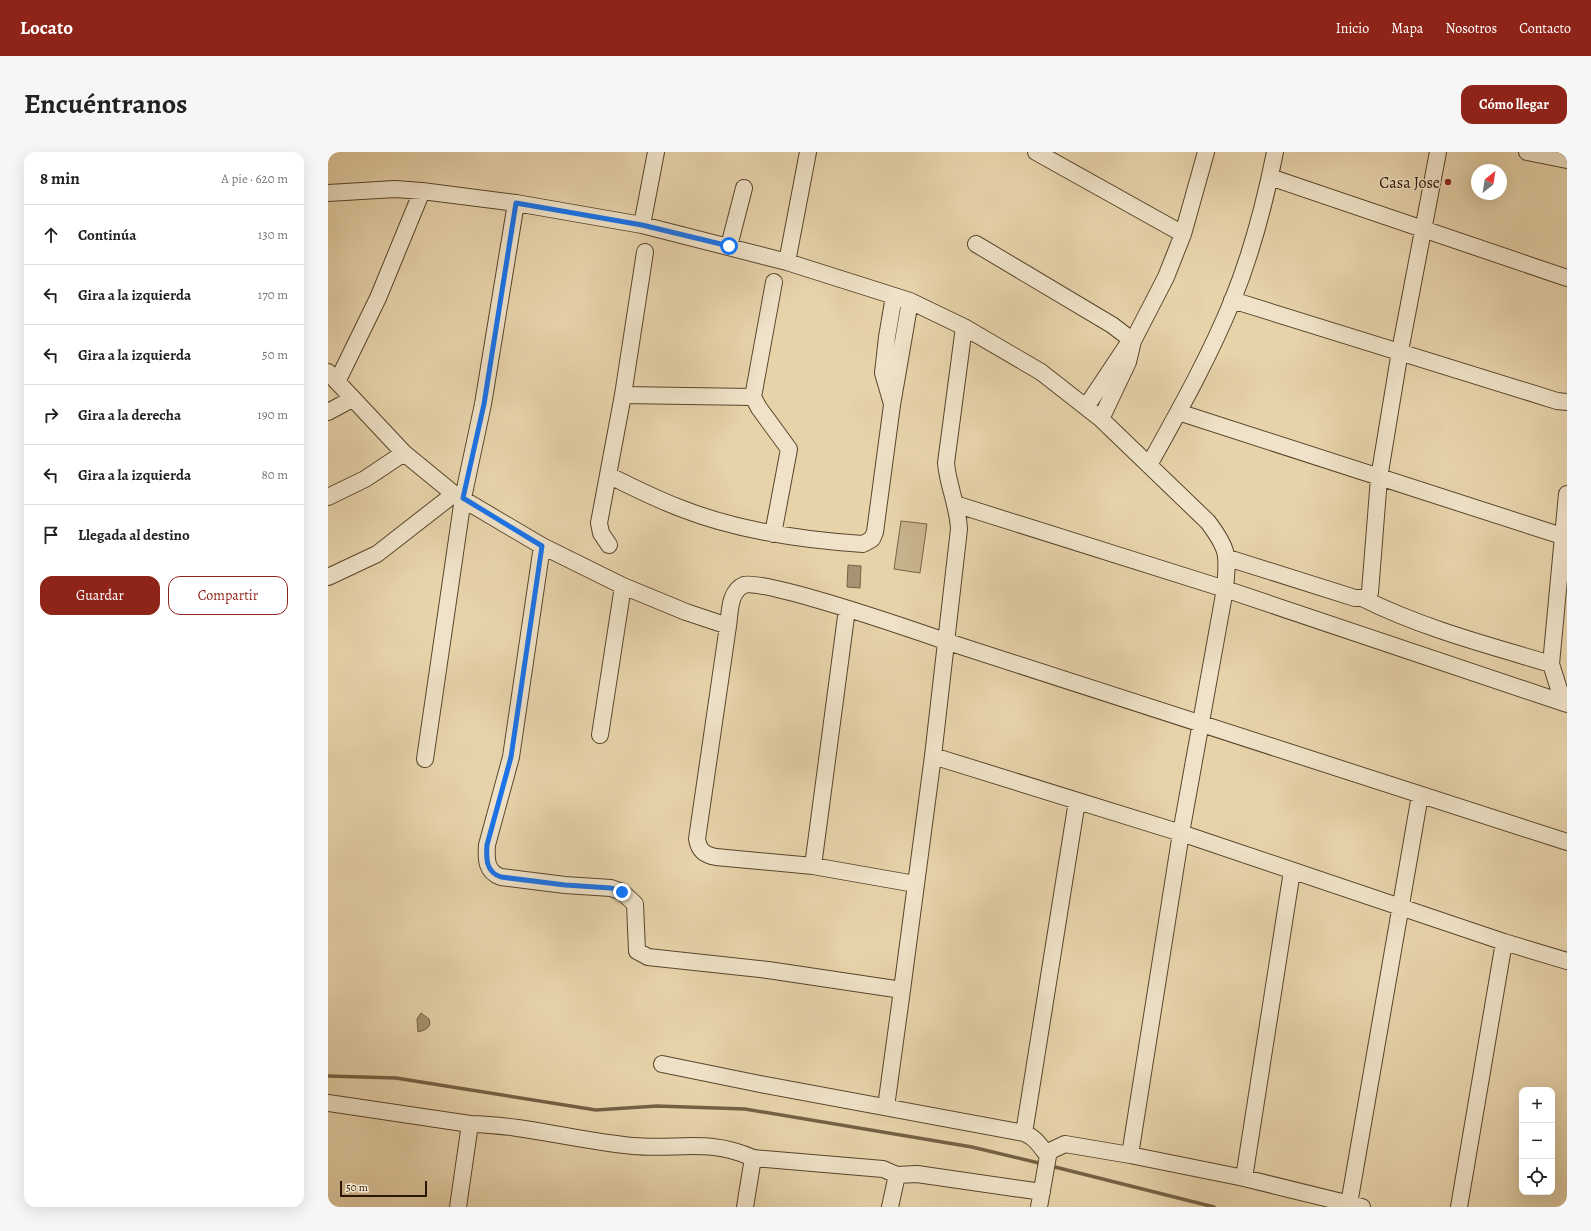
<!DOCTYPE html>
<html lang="es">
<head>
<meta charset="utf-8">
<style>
	body { margin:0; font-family:Alegreya,serif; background:#f6f6f6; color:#222 }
	.controls { position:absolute; right:12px; bottom:12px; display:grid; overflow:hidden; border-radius:8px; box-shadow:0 4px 16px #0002 }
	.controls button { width:36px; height:36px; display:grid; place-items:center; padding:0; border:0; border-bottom:1px solid #e0e0e0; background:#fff; color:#222; font:20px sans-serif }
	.compass { position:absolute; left:1143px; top:12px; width:36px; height:36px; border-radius:50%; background:#fff; box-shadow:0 4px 16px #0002; rotate:30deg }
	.scale { position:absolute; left:12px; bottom:10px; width:87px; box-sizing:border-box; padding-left:4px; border:2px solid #2a1601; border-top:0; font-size:11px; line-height:14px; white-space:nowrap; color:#2a1601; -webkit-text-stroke:3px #efe2c8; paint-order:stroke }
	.stop { position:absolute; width:12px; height:12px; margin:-9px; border:3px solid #1a73e8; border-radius:50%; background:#fff }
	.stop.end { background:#1a73e8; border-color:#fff; box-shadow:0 1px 4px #0008 }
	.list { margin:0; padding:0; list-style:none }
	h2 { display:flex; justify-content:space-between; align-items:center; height:52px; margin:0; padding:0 16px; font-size:17px }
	h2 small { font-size:13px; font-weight:400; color:#767676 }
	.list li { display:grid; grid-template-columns:26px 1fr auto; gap:12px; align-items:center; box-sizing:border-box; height:60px; padding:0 16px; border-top:1px solid #e0e0e0 }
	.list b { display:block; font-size:15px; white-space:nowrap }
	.list em { font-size:13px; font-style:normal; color:#767676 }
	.actions { display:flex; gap:8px; padding:12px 16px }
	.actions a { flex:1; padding:9px 0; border:1px solid #8f2418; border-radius:12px; text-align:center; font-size:14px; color:#8f2418 }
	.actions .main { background:#8f2418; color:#fff }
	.icon { flex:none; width:22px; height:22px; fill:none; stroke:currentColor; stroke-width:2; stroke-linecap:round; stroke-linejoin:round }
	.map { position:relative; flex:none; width:1239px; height:1055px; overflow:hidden; border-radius:12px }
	header { display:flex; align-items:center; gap:24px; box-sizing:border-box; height:56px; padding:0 20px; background:#8f2418; color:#fff }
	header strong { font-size:19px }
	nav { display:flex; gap:22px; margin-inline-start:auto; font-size:14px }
	.intro { display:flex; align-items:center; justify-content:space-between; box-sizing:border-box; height:96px; padding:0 24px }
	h1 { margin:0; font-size:28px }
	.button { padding:10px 18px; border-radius:12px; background:#8f2418; color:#fff; font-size:14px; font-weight:700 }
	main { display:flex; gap:24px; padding:0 24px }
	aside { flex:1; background:#fff; border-radius:12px; box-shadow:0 4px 16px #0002 }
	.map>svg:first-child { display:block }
</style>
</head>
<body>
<header>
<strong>Locato</strong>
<nav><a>Inicio</a><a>Mapa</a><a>Nosotros</a><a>Contacto</a></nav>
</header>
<div class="intro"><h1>Encuéntranos</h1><a class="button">Cómo llegar</a></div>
<main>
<aside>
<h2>8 min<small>A pie · 620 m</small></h2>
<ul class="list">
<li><svg class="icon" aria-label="ahead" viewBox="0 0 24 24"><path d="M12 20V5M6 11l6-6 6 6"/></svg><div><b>Continúa</b></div><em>130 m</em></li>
<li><svg class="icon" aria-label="left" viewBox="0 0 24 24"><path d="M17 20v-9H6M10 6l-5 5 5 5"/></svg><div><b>Gira a la izquierda</b></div><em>170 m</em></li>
<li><svg class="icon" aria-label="left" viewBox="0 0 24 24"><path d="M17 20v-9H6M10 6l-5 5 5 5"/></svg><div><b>Gira a la izquierda</b></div><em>50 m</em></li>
<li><svg class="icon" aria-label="right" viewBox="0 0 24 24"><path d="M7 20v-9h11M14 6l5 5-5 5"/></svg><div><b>Gira a la derecha</b></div><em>190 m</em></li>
<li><svg class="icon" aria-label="left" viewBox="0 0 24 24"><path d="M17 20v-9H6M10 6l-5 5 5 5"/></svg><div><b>Gira a la izquierda</b></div><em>80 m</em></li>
<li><svg class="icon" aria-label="arrive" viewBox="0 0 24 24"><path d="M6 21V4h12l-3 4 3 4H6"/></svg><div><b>Llegada al destino</b></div></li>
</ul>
<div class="actions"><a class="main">Guardar</a><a>Compartir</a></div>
</aside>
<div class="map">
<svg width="1239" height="1055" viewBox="0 0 1239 1055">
	<rect width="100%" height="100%" fill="#e7d3aa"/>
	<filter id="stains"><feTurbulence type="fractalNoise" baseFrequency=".005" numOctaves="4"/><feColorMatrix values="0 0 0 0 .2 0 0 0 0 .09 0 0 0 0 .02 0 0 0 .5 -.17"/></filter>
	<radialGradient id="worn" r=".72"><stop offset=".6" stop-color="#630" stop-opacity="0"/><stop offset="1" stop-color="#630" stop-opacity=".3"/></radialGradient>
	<path fill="#c7b38d" stroke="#786447" d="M 573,369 L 599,372 L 592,421 L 566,417 Z"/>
	<path fill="#a79371" stroke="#756144" d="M 520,413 L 533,414 L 532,436 L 519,435 Z
		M 93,861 L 101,867 C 104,876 97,878 90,880 L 89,867 Z"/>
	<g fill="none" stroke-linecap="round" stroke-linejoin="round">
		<path stroke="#756144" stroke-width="3.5" d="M 0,924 L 68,926 L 268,958 L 329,954 L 417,957 L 644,995 L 715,1012
			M 723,1014 L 886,1055"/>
		<defs>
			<path id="minor" d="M 708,0 L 855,82
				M 1199,0 L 1239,8
				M 942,25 L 1239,126
				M 0,41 L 67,37 L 94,39 L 188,51 L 314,73 L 459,110 L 582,149 L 636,175 L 713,220 L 773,267 L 880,370 C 901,398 900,403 897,437 L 853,681 L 802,1003 L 916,1026 L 1034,1055
				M 314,73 L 328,0
				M 648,92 L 784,173 L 805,189
				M 401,94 L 416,36
				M 459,110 L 480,0
				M 904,148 L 1229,249 L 1239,250
				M 0,220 L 76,301 L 126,342 L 214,394 L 295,434 L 358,460 L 400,474 C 402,461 401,439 416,433 C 435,426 588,479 617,489 L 1239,690
				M 9,230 L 50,146 L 94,39
				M 295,243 L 425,245
				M 564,252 L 555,221 L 559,185 L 566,144
				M 758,255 L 800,192
				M 0,260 L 24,247
				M 850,260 L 1234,384
				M 773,267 L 800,210 L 805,189 L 838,125 L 855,82 L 878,0
				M 821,313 C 851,259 882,204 905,147 C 924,100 937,50 947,0
				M 280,323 C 304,335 328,347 352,356 C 410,379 473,388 535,392 L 544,387 L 547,380 L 564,253 L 582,149
				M 0,345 L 37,327 L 76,301
				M 627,352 L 897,437 L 1239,552
				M 445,382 L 461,297 L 431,256 L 425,245 L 446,130
				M 281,393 L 273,381 L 271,371 L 295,243 L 317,100
				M 214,394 L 183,605 L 159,693 C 158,707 158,720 173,725 L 237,733 L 283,736 L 294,740 L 307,752 L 309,799 L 320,805 L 440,818 L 574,838 L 605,604 L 631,377 C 630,354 620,334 618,311 L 636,175
				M 900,406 L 1027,446 L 1034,446 L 1040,444 L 1042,440 L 1051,326 L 1072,199 L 1110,0
				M 0,425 L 49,402 L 126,342
				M 1034,446 C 1094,476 1159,493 1223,512 L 1239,342
				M 400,474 L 369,687 C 371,699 377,703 388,705 L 485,714 L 587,732
				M 1223,512 L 1235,550
				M 272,583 L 295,434
				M 605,604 L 853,681 L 1176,790 L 1239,809
				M 97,607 L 135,346 L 155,252 L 188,51
				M 485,714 L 519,457
				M 334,912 L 432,932 L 696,981 C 707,985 713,995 720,1004 L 722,999 L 737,992 L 802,1003
				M 0,951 L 142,972
				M 558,955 L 574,838
				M 696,981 L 749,649
				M 425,1006 L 555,1017 L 569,1023 L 589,1022 L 714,1040
				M 916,1026 L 964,719
				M 1021,1052 L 1092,643
				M 130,1055 L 142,972 C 197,973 250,989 305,994 C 350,998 381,986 425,1006 L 417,1055
				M 562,1055 L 569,1023
				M 711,1055 L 720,1004
				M 1131,1055 L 1176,790"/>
		</defs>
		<use href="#minor" stroke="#59452b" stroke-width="18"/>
		<use href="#minor" stroke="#efe2c8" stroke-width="16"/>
	</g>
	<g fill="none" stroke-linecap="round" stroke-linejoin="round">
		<path stroke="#1a73e8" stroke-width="5" d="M 294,740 L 283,736 L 237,733 L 173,725 C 158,720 158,707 159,693 L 183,605 L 214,394 L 135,346 L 156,252 L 188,51 L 314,73 L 401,94"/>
	</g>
	<circle fill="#8f2418" stroke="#efe2c8" stroke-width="1.5" cx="1120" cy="30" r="4"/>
	<g text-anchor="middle" stroke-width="3" stroke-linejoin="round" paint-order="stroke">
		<g font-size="16" fill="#2a1601" stroke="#efe2c8" text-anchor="end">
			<text x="1112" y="36">Casa Jose</text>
		</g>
	</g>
	<rect width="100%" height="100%" filter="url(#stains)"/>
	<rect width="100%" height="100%" fill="url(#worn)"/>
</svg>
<div class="controls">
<button>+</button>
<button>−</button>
<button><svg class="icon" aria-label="locate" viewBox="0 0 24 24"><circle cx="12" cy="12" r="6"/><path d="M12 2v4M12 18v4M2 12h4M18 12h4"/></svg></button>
</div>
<svg class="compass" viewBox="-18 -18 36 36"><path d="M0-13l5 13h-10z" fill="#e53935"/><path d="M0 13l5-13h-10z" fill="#767676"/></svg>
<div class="scale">50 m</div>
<div class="stop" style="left:401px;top:94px"></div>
<div class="stop end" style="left:294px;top:740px"></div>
</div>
</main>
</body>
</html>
